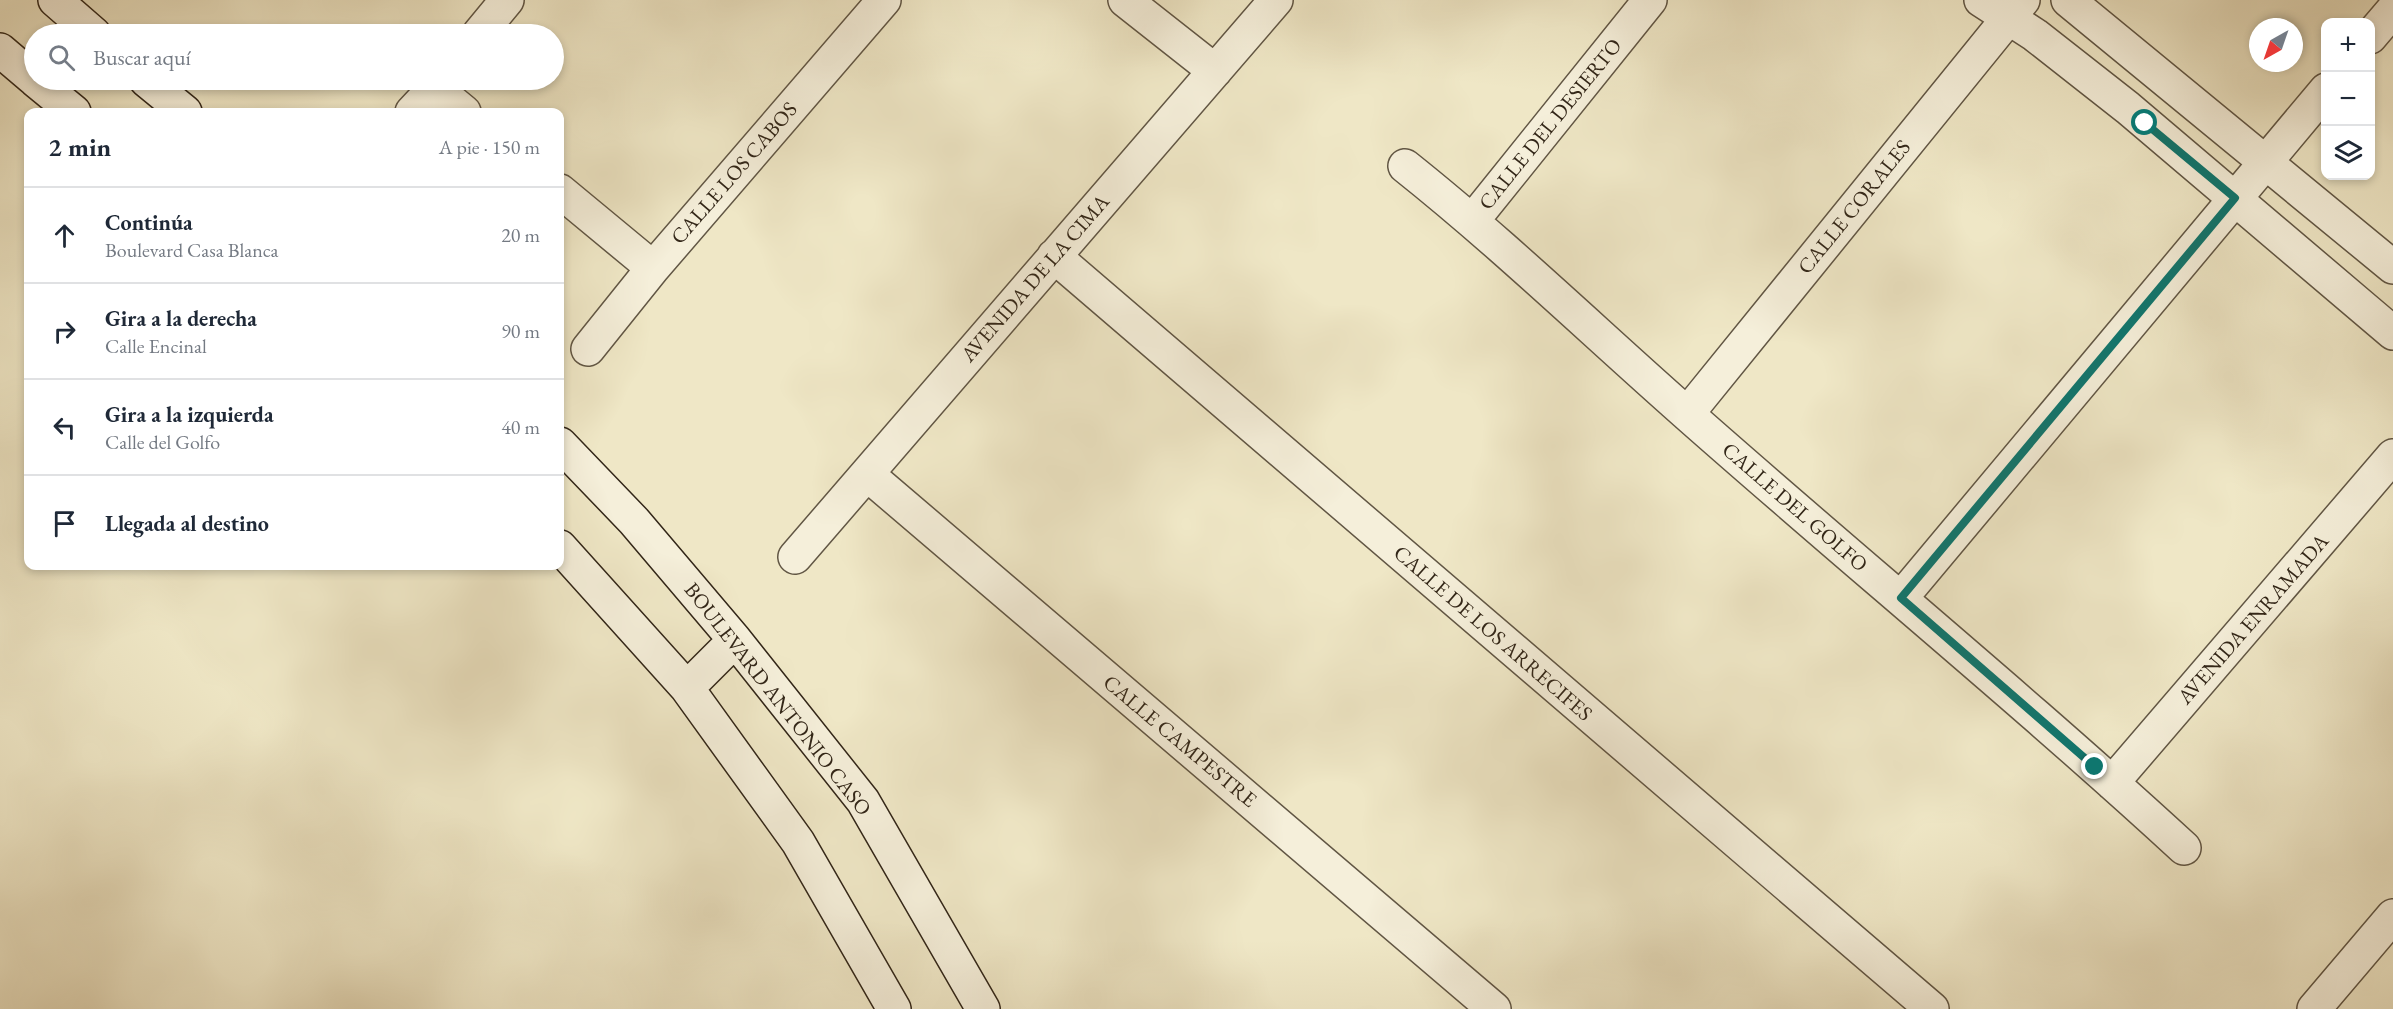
<!DOCTYPE html>
<html lang="es">
<head>
<meta charset="utf-8">
<style>
	body { margin:0; font-family:"EB Garamond",serif; background:#f2f2f3; color:#1f2937 }
	.controls { position:absolute; right:18px; top:18px; display:grid; overflow:hidden; border-radius:12px; box-shadow:0 3px 9px #0003 }
	.controls button { width:54px; height:54px; display:grid; place-items:center; padding:0; border:0; border-bottom:2px solid #e0e1e3; background:#fff; color:#1f2937; font:30px sans-serif }
	.compass { position:absolute; left:2249px; top:18px; width:54px; height:54px; border-radius:50%; background:#fff; box-shadow:0 3px 9px #0003; rotate:220deg }
	.stop { position:absolute; width:18px; height:18px; margin:-14px; border:4px solid #0f766e; border-radius:50%; background:#fff }
	.stop.end { background:#0f766e; border-color:#fff; box-shadow:0 2px 6px #0008 }
	.list { margin:0; padding:0; list-style:none }
	h2 { display:flex; justify-content:space-between; align-items:center; height:78px; margin:0; padding:0 24px; font-size:26px }
	h2 small { font-size:20px; font-weight:400; color:#747a83 }
	.list li { display:grid; grid-template-columns:39px 1fr auto; gap:18px; align-items:center; box-sizing:border-box; height:96px; padding:0 24px; border-top:2px solid #e0e1e3 }
	.list b { display:block; font-size:22px; white-space:nowrap }
	.list p { margin:0; font-size:20px; white-space:nowrap; color:#747a83 }
	.list em { font-size:20px; font-style:normal; color:#747a83 }
	.icon { flex:none; width:33px; height:33px; fill:none; stroke:currentColor; stroke-width:2; stroke-linecap:round; stroke-linejoin:round }
	.map { position:relative; flex:none; width:2393px; height:1009px; overflow:hidden }
	.search { position:absolute; background:#fff; box-shadow:0 3px 9px #0003; left:24px; top:24px; width:540px; height:66px; display:flex; align-items:center; gap:15px; box-sizing:border-box; padding:0 21px; border-radius:33px; color:#747a83; font-size:22px }
	.panel { position:absolute; background:#fff; box-shadow:0 3px 9px #0003; left:24px; top:108px; width:540px; height:462px; border-radius:12px }
	.map>svg:first-child { display:block }
</style>
</head>
<body>
<div class="map">
<svg width="2393" height="1009" viewBox="0 0 2393 1009">
	<rect width="100%" height="100%" fill="#efe7c6"/>
	<filter id="stains"><feTurbulence type="fractalNoise" baseFrequency=".00333" numOctaves="4"/><feColorMatrix values="0 0 0 0 .2 0 0 0 0 .09 0 0 0 0 .02 0 0 0 .5 -.17"/></filter>
	<radialGradient id="worn" r=".72"><stop offset=".6" stop-color="#630" stop-opacity="0"/><stop offset="1" stop-color="#630" stop-opacity=".3"/></radialGradient>
	<g fill="none" stroke-linecap="round" stroke-linejoin="round">
		<defs>
			<path id="minor" d="M 1125,0 L 1215,71
				M 479,34 L 507,0
				M 2370,37 L 2393,10
				M 435,88 L 464,112
				M 412,112 L 442,80
				M 1405,166 C 1503,244 1593,331 1686,413 C 1851,559 2022,699 2184,848
				M 560,191 L 653,268
				M 1473,220 L 1650,0
				M 1054,256 L 1932,1009
				M 588,349 L 653,268 L 884,0
				M 1687,414 L 2023,0
				M 867,474 L 1494,1009
				M 795,557 L 1276,0
				M 1901,598 L 2326,90
				M 2112,783 L 2393,456
				M 2314,1009 L 2393,916"/>
			<path id="tertiary" d="M 1981,0 L 2035,35 L 2128,108 L 2393,333
				M 2068,0 L 2393,267"/>
			<path id="secondary" d="M 55,0 L 94,34
				M 0,50 L 34,79
				M 35,80 L 74,112
				M 146,80 L 185,112
				M 560,444 L 634,521 L 735,640 L 863,801 L 983,1009
				M 560,547 L 687,688 L 798,842 L 894,1009
				M 687,688 L 735,640"/>
		</defs>
		<use href="#minor" stroke="#615644" stroke-width="36"/>
		<use href="#tertiary" stroke="#615644" stroke-width="36"/>
		<use href="#secondary" stroke="#322618" stroke-width="36"/>
		<use href="#minor" stroke="#f5efda" stroke-width="33"/>
		<use href="#tertiary" stroke="#f5efda" stroke-width="33"/>
		<use href="#secondary" stroke="#f5efda" stroke-width="33"/>
	</g>
	<g fill="none" stroke-linecap="round" stroke-linejoin="round">
		<path stroke="#0f766e" stroke-width="8" d="M 2095,767 L 1901,598 L 2235,198 L 2145,123"/>
	</g>
	<g text-anchor="middle" stroke-width="4.5" stroke-linejoin="round" paint-order="stroke">
		<g font-size="21" fill="#322618" stroke="#f5efda">
			<text transform="translate(1550 124) rotate(-51)" y="7">CALLE DEL DESIERTO</text>
			<text transform="translate(734 173) rotate(-49)" y="7">CALLE LOS CABOS</text>
			<text transform="translate(1854 207) rotate(-51)" y="7">CALLE CORALES</text>
			<text transform="translate(1035 278) rotate(-49)" y="7">AVENIDA DE LA CIMA</text>
			<text transform="translate(1795 507) rotate(41)" y="7">CALLE DEL GOLFO</text>
			<text transform="translate(2253 619) rotate(-49)" y="7">AVENIDA ENRAMADA</text>
			<text transform="translate(1493 633) rotate(41)" y="7">CALLE DE LOS ARRECIFES</text>
			<text transform="translate(778 699) rotate(52)" y="7">BOULEVARD ANTONIO CASO</text>
			<text transform="translate(1180 741) rotate(40)" y="7">CALLE CAMPESTRE</text>
		</g>
	</g>
	<rect width="100%" height="100%" filter="url(#stains)"/>
	<rect width="100%" height="100%" fill="url(#worn)"/>
</svg>
<div class="controls">
<button>+</button>
<button>−</button>
<button><svg class="icon" aria-label="layers" viewBox="0 0 24 24"><path d="M12 4l9 5-9 5-9-5zM3 14l9 5 9-5"/></svg></button>
</div>
<svg class="compass" viewBox="-18 -18 36 36"><path d="M0-13l5 13h-10z" fill="#e53935"/><path d="M0 13l5-13h-10z" fill="#747a83"/></svg>
<div class="stop" style="left:2145px;top:123px"></div>
<div class="stop end" style="left:2095px;top:767px"></div>
<div class="search"><svg class="icon" aria-label="search" viewBox="0 0 24 24"><circle cx="10" cy="10" r="6"/><path d="M15 15l6 6"/></svg>Buscar aquí</div>
<section class="panel">
<h2>2 min<small>A pie · 150 m</small></h2>
<ul class="list">
<li><svg class="icon" aria-label="ahead" viewBox="0 0 24 24"><path d="M12 20V5M6 11l6-6 6 6"/></svg><div><b>Continúa</b><p>Boulevard Casa Blanca</p></div><em>20 m</em></li>
<li><svg class="icon" aria-label="right" viewBox="0 0 24 24"><path d="M7 20v-9h11M14 6l5 5-5 5"/></svg><div><b>Gira a la derecha</b><p>Calle Encinal</p></div><em>90 m</em></li>
<li><svg class="icon" aria-label="left" viewBox="0 0 24 24"><path d="M17 20v-9H6M10 6l-5 5 5 5"/></svg><div><b>Gira a la izquierda</b><p>Calle del Golfo</p></div><em>40 m</em></li>
<li><svg class="icon" aria-label="arrive" viewBox="0 0 24 24"><path d="M6 21V4h12l-3 4 3 4H6"/></svg><div><b>Llegada al destino</b></div></li>
</ul>
</section>
</div>
</body>
</html>
